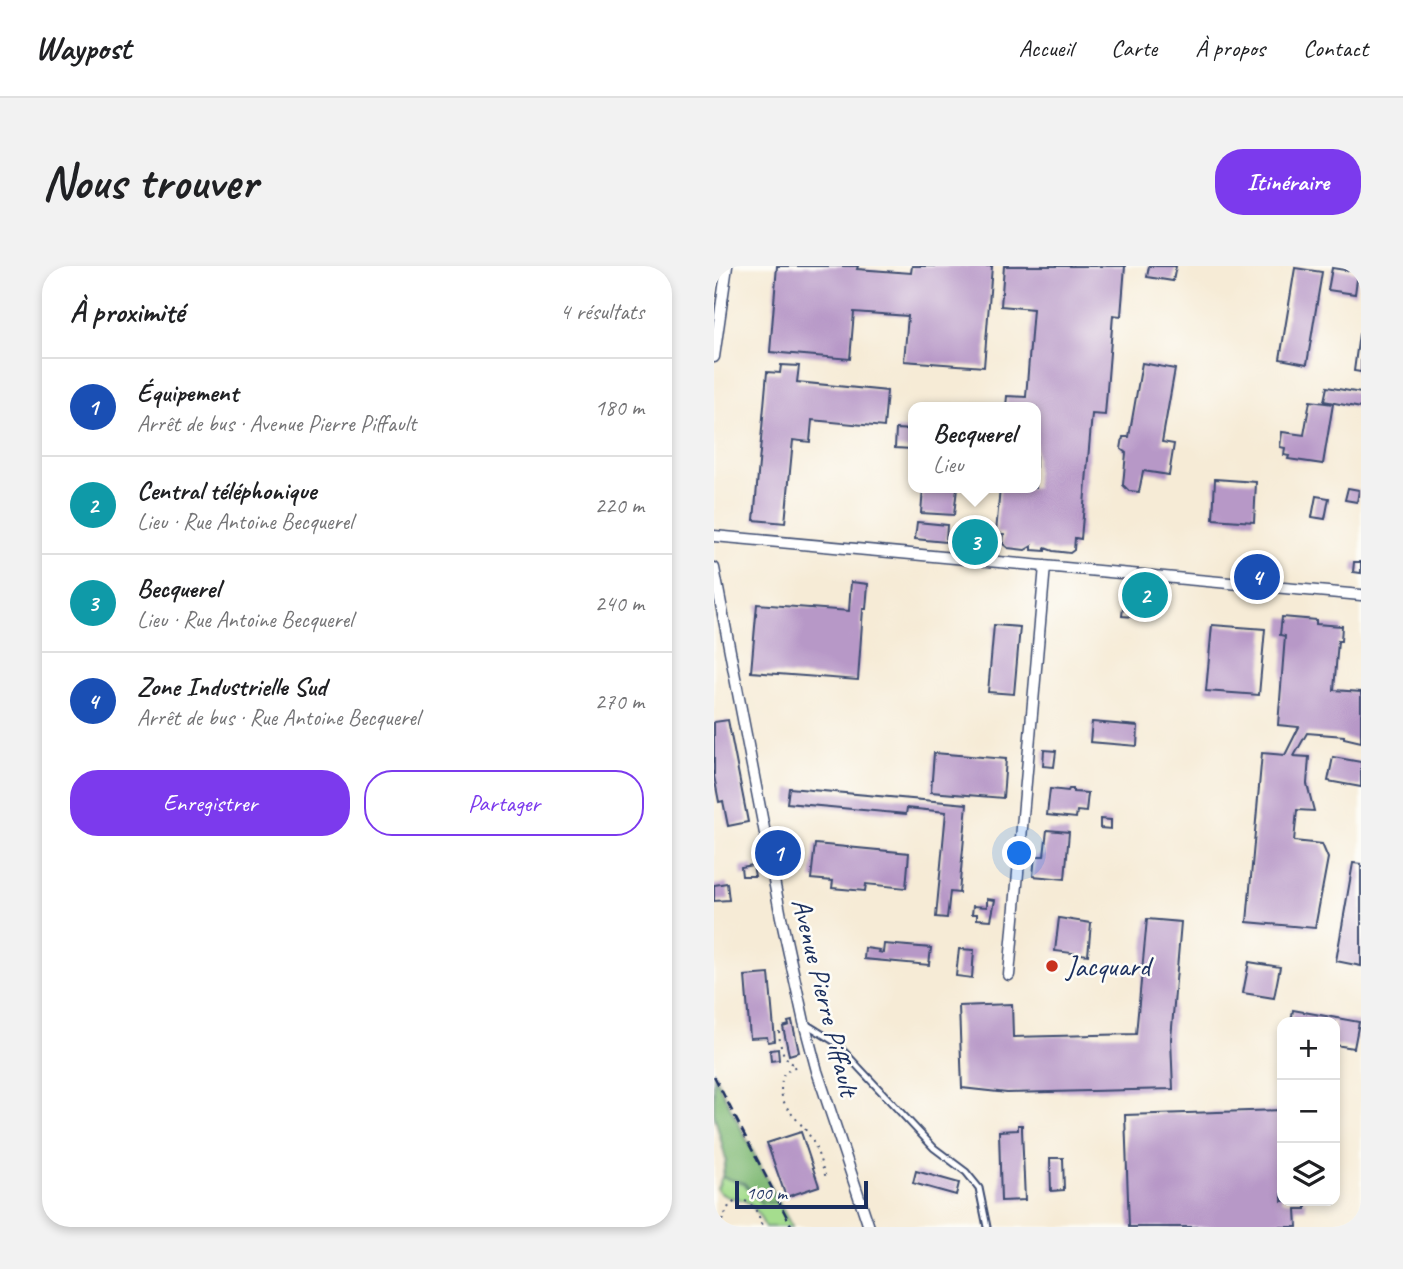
<!DOCTYPE html>
<html lang="fr">
<head>
<meta charset="utf-8">
<style>
	body { margin:0; font-family:Caveat,sans-serif; background:#f2f2f2; color:#202124 }
	.controls { position:absolute; right:21px; bottom:21px; display:grid; overflow:hidden; border-radius:14px; box-shadow:0 4px 10px #0003 }
	.controls button { width:63px; height:63px; display:grid; place-items:center; padding:0; border:0; border-bottom:2px solid #e0e0e0; background:#fff; color:#202124; font:35px sans-serif }
	.scale { position:absolute; left:21px; bottom:18px; width:133px; box-sizing:border-box; padding-left:7px; border:4px solid #1b2f5e; border-top:0; font-size:19px; line-height:24px; white-space:nowrap; color:#1b2f5e; -webkit-text-stroke:5px #fdfcf7; paint-order:stroke }
	.you { position:absolute; left:306px; top:588px; width:24px; height:24px; margin:-18px; border:5px solid #fff; border-radius:50%; background:#1a73e8; box-shadow:0 0 0 10px #1a73e833 }
	.badge { display:grid; place-items:center; width:46px; height:46px; border-radius:50%; background:#7c3aed; color:#fff; font-size:23px; font-weight:700 }
	.pin { position:absolute; translate:-50% -50%; border:4px solid #fff; box-shadow:0 2px 7px #0006 }
	.popup { position:absolute; left:194px; top:136px; width:133px; height:91px; box-sizing:border-box; display:grid; place-content:center; border-radius:14px; background:#fff; filter:drop-shadow(0 2px 5px #0005); font-size:23px; white-space:nowrap; color:#757577 }
	.popup b { font-size:26px; color:#202124 }
	.popup::after { content:''; position:absolute; left:50%; top:100%; margin-left:-14px; border:14px solid transparent; border-top-color:#fff }
	.list { margin:0; padding:0; list-style:none }
	h2 { display:flex; justify-content:space-between; align-items:center; height:91px; margin:0; padding:0 28px; font-size:30px }
	h2 small { font-size:23px; font-weight:400; color:#757577 }
	.list li { display:grid; grid-template-columns:46px 1fr auto; gap:21px; align-items:center; box-sizing:border-box; height:98px; padding:0 28px; border-top:2px solid #e0e0e0 }
	.list b { display:block; font-size:26px; white-space:nowrap }
	.list p { margin:0; font-size:23px; white-space:nowrap; color:#757577 }
	.list em { font-size:23px; font-style:normal; color:#757577 }
	.actions { display:flex; gap:14px; padding:21px 28px }
	.actions a { flex:1; padding:16px 0; border:2px solid #7c3aed; border-radius:28px; text-align:center; font-size:24px; color:#7c3aed }
	.actions .main { background:#7c3aed; color:#fff }
	.icon { flex:none; width:38px; height:38px; fill:none; stroke:currentColor; stroke-width:2; stroke-linecap:round; stroke-linejoin:round }
	.map { position:relative; flex:none; width:647px; height:961px; overflow:hidden; border-radius:28px }
	header { display:flex; align-items:center; gap:42px; box-sizing:border-box; height:98px; padding:0 35px; background:#fff; border-bottom:2px solid #e0e0e0 }
	header strong { font-size:33px }
	nav { display:flex; gap:38px; margin-inline-start:auto; font-size:24px }
	.intro { display:flex; align-items:center; justify-content:space-between; box-sizing:border-box; height:168px; padding:0 42px }
	h1 { margin:0; font-size:49px }
	.button { padding:18px 32px; border-radius:28px; background:#7c3aed; color:#fff; font-size:24px; font-weight:700 }
	main { display:flex; gap:42px; padding:0 42px }
	aside { flex:1; background:#fff; border-radius:28px; box-shadow:0 4px 10px #0003 }
	.map>svg:first-child { display:block }
</style>
</head>
<body>
<header>
<strong>Waypost</strong>
<nav><a>Accueil</a><a>Carte</a><a>À propos</a><a>Contact</a></nav>
</header>
<div class="intro"><h1>Nous trouver</h1><a class="button">Itinéraire</a></div>
<main>
<aside>
<h2>À proximité<small>4 résultats</small></h2>
<ul class="list">
<li><span class="badge" style="background:#1a4fb4">1</span><div><b>Équipement</b><p>Arrêt de bus · Avenue Pierre Piffault</p></div><em>180 m</em></li>
<li><span class="badge" style="background:#0f9aa8">2</span><div><b>Central téléphonique</b><p>Lieu · Rue Antoine Becquerel</p></div><em>220 m</em></li>
<li><span class="badge" style="background:#0f9aa8">3</span><div><b>Becquerel</b><p>Lieu · Rue Antoine Becquerel</p></div><em>240 m</em></li>
<li><span class="badge" style="background:#1a4fb4">4</span><div><b>Zone Industrielle Sud</b><p>Arrêt de bus · Rue Antoine Becquerel</p></div><em>270 m</em></li>
</ul>
<div class="actions"><a class="main">Enregistrer</a><a>Partager</a></div>
</aside>
<div class="map">
<svg width="647" height="961" viewBox="0 0 647 961">
	<rect width="100%" height="100%" fill="#fdfcf7"/>
	<filter id="ink" filterUnits="userSpaceOnUse"><feTurbulence type="fractalNoise" baseFrequency=".0143" numOctaves="2"/><feDisplacementMap in="SourceGraphic" scale="14" xChannelSelector="R" yChannelSelector="G"/><feConvolveMatrix kernelMatrix="1 2 1 2 8 2 1 2 1" color-interpolation-filters="sRGB"/></filter>
	<filter id="wash" filterUnits="userSpaceOnUse"><feTurbulence type="fractalNoise" baseFrequency=".00686" numOctaves="4" result="noise"/><feDisplacementMap in="SourceGraphic" scale="28" xChannelSelector="R" yChannelSelector="G"/><feGaussianBlur stdDeviation="1.57" result="paint"/><feColorMatrix in="noise" values="0 0 0 0 0 0 0 0 0 0 0 0 0 0 0 0 0 1.4 0 .05"/><feComposite in="paint" operator="in"/></filter>
	<g filter="url(#wash)">
		<rect width="100%" height="100%" fill="#f6ebd6"/>
		<path fill="#a5dd8e" stroke="#608676" stroke-width="2" d="M 8,911 L 30,917 L 47,937 L 65,937 L 78,961 L 51,961 C 46,951 40,937 28,934 C 18,931 10,933 3,923 Z"/>
		<path fill="#84bc79" stroke="#50766c" stroke-width="2" d="M 0,810 L 3,815 L 65,937 L 47,937 L 30,917 L 8,911 L 12,894 L 0,847 Z"/>
		<g id="blocks">
			<path fill="#b798c7" d="M 63,0 L 144,0 L 143,3 L 197,7 L 198,0 L 278,0 L 270,101 L 190,95 L 194,50 L 140,46 L 136,93 L 56,86 Z
				M 290,0 L 411,0 L 407,50 L 399,49 L 391,149 L 378,148 L 367,273 L 361,272 L 360,284 L 356,287 L 339,285 L 331,282 L 331,285 L 318,284 L 318,280 L 311,284 L 294,282 L 289,278 L 290,268 L 282,267 L 286,222 L 322,222 L 322,141 L 292,141 L 293,130 L 312,131 L 319,43 L 287,40 Z
				M 435,0 L 462,0 L 459,15 L 433,11 Z
				M 581,2 L 608,6 L 593,98 L 566,93 Z
				M 618,2 L 644,6 L 641,28 L 614,24 Z
				M 645,68 L 647,68 L 647,106 L 640,105 Z
				M 428,97 L 461,103 L 448,176 L 460,178 L 455,209 L 429,205 L 425,226 L 415,225 L 409,219 L 412,187 L 407,183 L 409,171 L 415,171 Z
				M 67,99 L 85,100 L 83,116 L 173,125 L 170,161 L 98,154 L 96,176 L 79,174 L 71,257 L 40,254 L 53,106 L 66,107 Z
				M 613,121 L 647,127 L 647,142 L 610,135 Z
				M 596,135 L 619,138 L 609,198 L 574,193 L 575,190 L 570,189 L 571,182 L 566,181 L 568,166 L 590,169 Z
				M 182,163 L 199,164 L 198,183 L 181,182 Z
				M 501,213 L 542,216 L 540,256 L 499,253 Z
				M 209,222 L 243,222 L 240,249 L 207,247 Z
				M 634,222 L 645,224 L 643,236 L 631,234 Z
				M 602,230 L 615,232 L 611,253 L 598,251 Z
				M 203,256 L 233,259 L 232,276 L 201,273 Z
				M 640,296 L 647,296 L 647,307 L 639,306 Z
				M 137,316 L 154,318 L 152,343 L 149,343 L 144,414 L 37,406 L 43,338 L 135,345 Z
				M 426,324 L 437,325 L 436,333 L 425,333 Z
				M 411,326 L 414,326 L 416,336 L 418,336 L 420,351 L 408,350 Z
				M 568,351 L 602,354 L 602,358 L 628,360 L 627,375 L 624,375 L 620,424 L 647,426 L 647,476 L 630,472 L 630,470 L 593,467 L 580,490 L 595,491 L 593,518 L 600,545 L 583,544 L 580,575 L 608,578 L 614,592 L 601,662 L 533,656 L 548,487 L 571,489 L 585,461 L 564,459 L 571,370 L 566,369 Z
				M 280,359 L 306,361 L 300,428 L 274,426 Z
				M 498,359 L 551,363 L 545,429 L 492,425 Z
				M 14,454 L 34,556 L 14,560 L 9,535 L 5,536 L 0,510 L 0,456 Z
				M 378,456 L 424,460 L 423,480 L 376,476 Z
				M 330,484 L 342,485 L 340,501 L 329,500 Z
				M 220,487 L 292,493 L 289,532 L 217,526 Z
				M 619,491 L 647,496 L 647,521 L 614,515 Z
				M 75,522 L 253,538 L 245,627 L 236,626 L 233,652 L 222,651 L 232,546 L 193,542 L 192,548 L 73,537 Z
				M 336,523 L 354,525 L 355,523 L 359,523 L 359,526 L 374,527 L 372,546 L 363,545 L 362,552 L 333,549 Z
				M 386,553 L 397,554 L 397,563 L 386,562 Z
				M 333,564 L 355,566 L 351,613 L 319,610 L 321,590 L 330,590 Z
				M 101,578 L 195,587 L 192,622 L 152,618 L 151,625 L 118,622 L 119,615 L 97,613 Z
				M 639,597 L 647,598 L 647,700 L 622,695 Z
				M 39,599 L 41,610 L 28,610 L 27,601 Z
				M 13,617 L 15,634 L 0,635 L 0,619 Z
				M 273,633 L 281,634 L 277,654 L 263,653 L 263,648 L 258,648 L 259,640 L 273,641 Z
				M 345,652 L 377,657 L 374,689 L 341,685 Z
				M 433,653 L 467,656 L 457,773 L 459,823 L 293,827 L 248,822 L 245,740 L 298,738 L 299,771 L 422,768 Z
				M 170,678 L 217,682 L 215,699 L 150,693 L 151,682 L 166,684 L 165,686 L 169,687 Z
				M 245,683 L 260,684 L 258,712 L 242,710 Z
				M 535,696 L 566,701 L 560,732 L 529,727 Z
				M 55,708 L 61,775 L 54,776 L 53,771 L 36,772 L 31,710 Z
				M 579,744 L 645,756 L 640,782 L 621,779 L 621,756 L 577,756 Z
				M 78,755 L 85,786 L 75,789 L 69,761 L 75,759 L 74,756 Z
				M 64,783 L 65,794 L 57,795 L 56,784 Z
				M 568,844 L 568,935 L 592,935 L 592,943 L 582,943 L 583,961 L 415,961 L 411,849 Z
				M 304,859 L 308,859 L 308,864 L 311,934 L 287,935 L 285,865 L 304,864 Z
				M 87,866 L 105,920 L 72,931 L 53,877 Z
				M 336,892 L 349,892 L 350,924 L 337,925 Z
				M 202,905 L 245,917 L 242,929 L 199,917 Z"/>
		</g>
	</g>
	<g filter="url(#ink)">
		<use href="#blocks" fill-opacity="0" stroke="#3c4b70" stroke-width="2"/>
		<g fill="none" stroke-linecap="round" stroke-linejoin="round">
			<defs>
				<path id="lane" d="M 92,758 L 121,776 L 220,882 L 252,906 L 265,922 L 273,961"/>
				<path id="street" d="M 0,91 L 13,0
					M 0,270 L 647,329
					M 0,302 L 67,651 L 90,756 L 103,805 L 155,961
					M 295,709 L 331,300"/>
			</defs>
			<use href="#lane" stroke="#3c4b70" stroke-width="9"/>
			<use href="#street" stroke="#3c4b70" stroke-width="13"/>
			<path stroke="#3c4b70" stroke-width="2" stroke-dasharray="2 5" stroke-linecap="butt" d="M 65,765 C 66,781 68,792 82,800 L 70,807 C 58,842 86,849 99,876 C 105,888 108,902 113,914
				M 5,961 L 15,940 L 24,933 C 39,935 45,947 48,961"/>
			<use href="#lane" stroke="#fff" stroke-width="5"/>
			<use href="#street" stroke="#fff" stroke-width="10"/>
			<path stroke="#1b2f5e" stroke-width="2.5" stroke-dasharray="10 5" stroke-linecap="butt" d="M 0,810 L 78,961"/>
		</g>
	</g>
	<circle fill="#c8321e" stroke="#fdfcf7" stroke-width="2.5" cx="338" cy="700" r="7"/>
	<g text-anchor="middle" stroke-width="5" stroke-linejoin="round" paint-order="stroke">
		<g font-size="28" fill="#1b2f5e" stroke="#fdfcf7" text-anchor="start">
			<text x="352" y="710">Jacquard</text>
		</g>
		<g font-size="28" fill="#1b2f5e" stroke="#fdfcf7">
			<text transform="translate(112 731) rotate(76)" y="10">Avenue Pierre Piffault</text>
		</g>
	</g>
</svg>
<div class="controls">
<button>+</button>
<button>−</button>
<button><svg class="icon" aria-label="layers" viewBox="0 0 24 24"><path d="M12 4l9 5-9 5-9-5zM3 14l9 5 9-5"/></svg></button>
</div>
<div class="scale">100 m</div>
<div class="you"></div>
<div class="pin badge" style="left:64px;top:587px;background:#1a4fb4">1</div>
<div class="pin badge" style="left:431px;top:329px;background:#0f9aa8">2</div>
<div class="pin badge" style="left:261px;top:276px;background:#0f9aa8">3</div>
<div class="popup"><b>Becquerel</b>Lieu</div>
<div class="pin badge" style="left:543px;top:311px;background:#1a4fb4">4</div>
</div>
</main>
</body>
</html>
